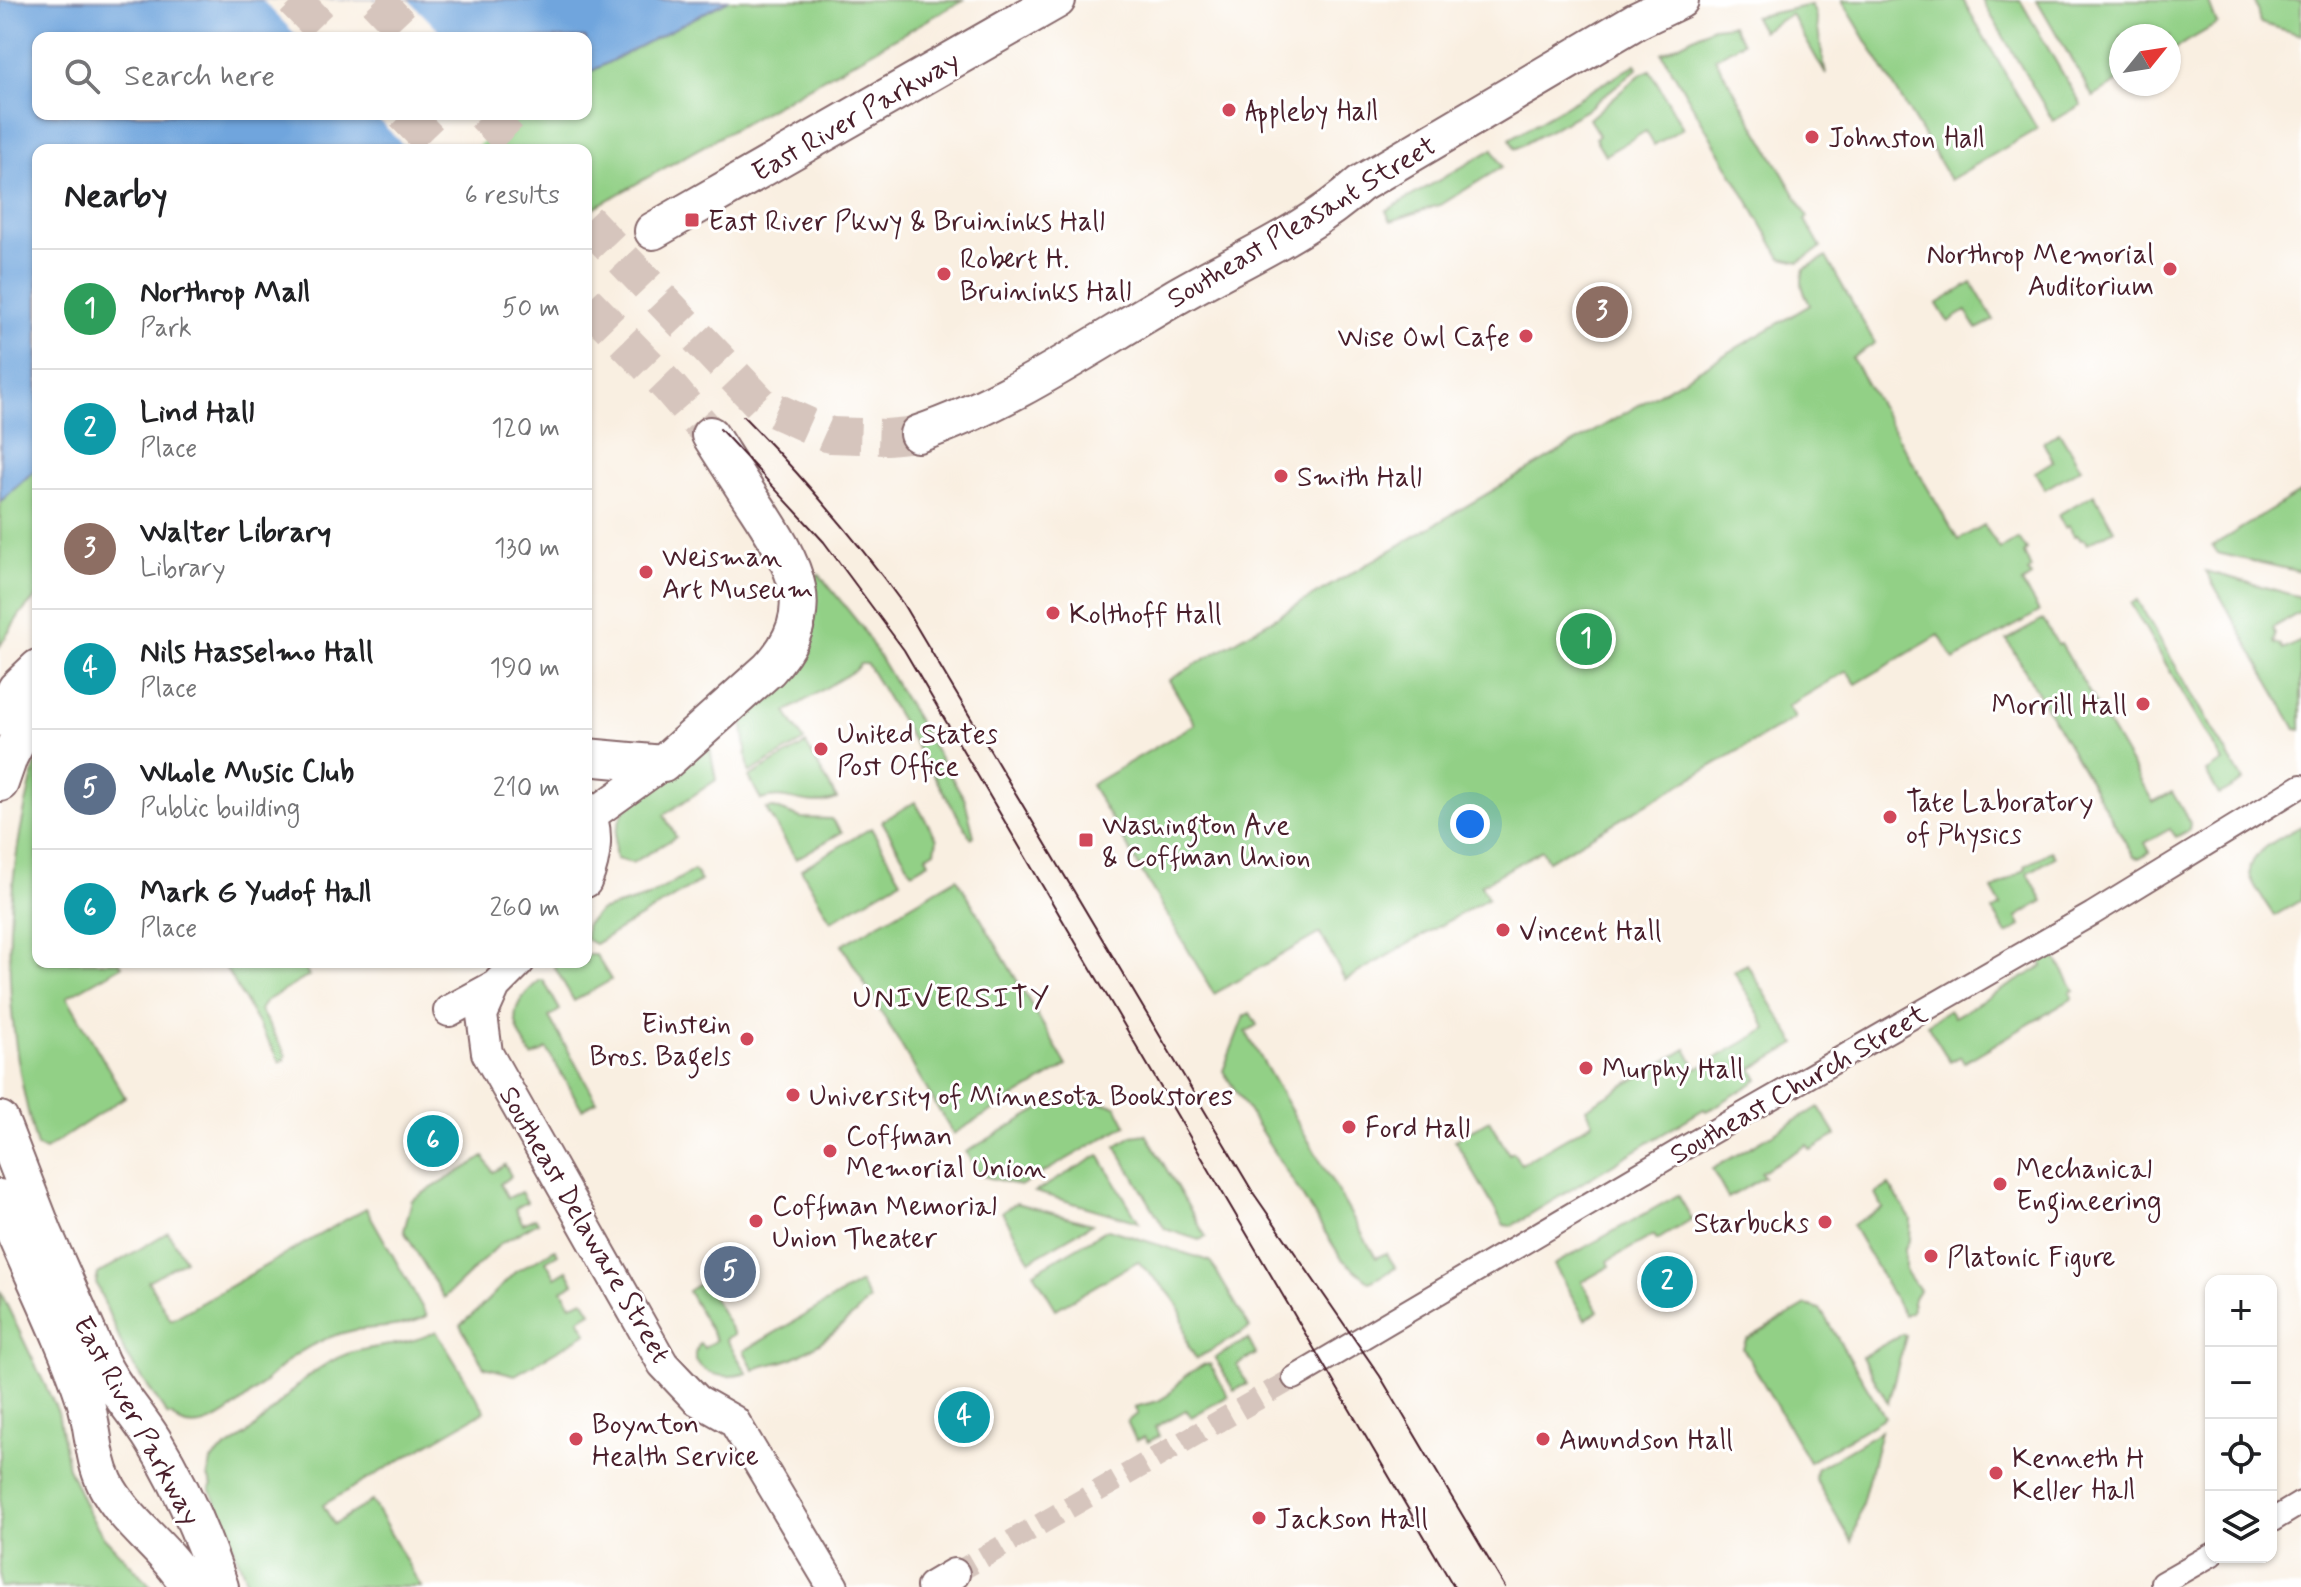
<!DOCTYPE html>
<html lang="en">
<head>
<meta charset="utf-8">
<style>
	body { margin:0; font-family:Mynerve,sans-serif; background:#f6f6f6; color:#202124 }
	.controls { position:absolute; right:24px; bottom:24px; display:grid; overflow:hidden; border-radius:16px; box-shadow:0 2px 6px #0004 }
	.controls button { width:72px; height:72px; display:grid; place-items:center; padding:0; border:0; border-bottom:2px solid #e0e0e0; background:#fff; color:#202124; font:40px sans-serif }
	.compass { position:absolute; left:2109px; top:24px; width:72px; height:72px; border-radius:50%; background:#fff; box-shadow:0 2px 6px #0004; rotate:60deg }
	.you { position:absolute; left:1470px; top:824px; width:28px; height:28px; margin:-20px; border:6px solid #fff; border-radius:50%; background:#1a73e8; box-shadow:0 0 0 12px #1a73e833 }
	.badge { display:grid; place-items:center; width:52px; height:52px; border-radius:50%; background:#db2777; color:#fff; font-size:26px; font-weight:700 }
	.pin { position:absolute; translate:-50% -50%; border:4px solid #fff; box-shadow:0 2px 8px #0006 }
	.list { margin:0; padding:0; list-style:none }
	h2 { display:flex; justify-content:space-between; align-items:center; height:104px; margin:0; padding:0 32px; font-size:34px }
	h2 small { font-size:26px; font-weight:400; color:#757577 }
	.list li { display:grid; grid-template-columns:52px 1fr auto; gap:24px; align-items:center; box-sizing:border-box; height:120px; padding:0 32px; border-top:2px solid #e0e0e0 }
	.list b { display:block; font-size:30px; white-space:nowrap }
	.list p { margin:0; font-size:26px; white-space:nowrap; color:#757577 }
	.list em { font-size:26px; font-style:normal; color:#757577 }
	.icon { flex:none; width:44px; height:44px; fill:none; stroke:currentColor; stroke-width:2; stroke-linecap:round; stroke-linejoin:round }
	.map { position:relative; flex:none; width:2301px; height:1587px; overflow:hidden }
	.search { position:absolute; background:#fff; box-shadow:0 2px 6px #0004; left:32px; top:32px; width:560px; height:88px; display:flex; align-items:center; gap:20px; box-sizing:border-box; padding:0 28px; border-radius:16px; color:#757577; font-size:30px }
	.panel { position:absolute; background:#fff; box-shadow:0 2px 6px #0004; left:32px; top:144px; width:560px; height:824px; border-radius:16px }
	.map>svg:first-child { display:block }
</style>
</head>
<body>
<div class="map">
<svg width="2301" height="1587" viewBox="0 0 2301 1587">
	<rect width="100%" height="100%" fill="#fff"/>
	<filter id="ink" filterUnits="userSpaceOnUse"><feTurbulence type="fractalNoise" baseFrequency=".0125" numOctaves="2"/><feDisplacementMap in="SourceGraphic" scale="16" xChannelSelector="R" yChannelSelector="G"/><feConvolveMatrix kernelMatrix="1 2 1 2 8 2 1 2 1" color-interpolation-filters="sRGB"/></filter>
	<filter id="wash" filterUnits="userSpaceOnUse"><feTurbulence type="fractalNoise" baseFrequency=".006" numOctaves="4" result="noise"/><feDisplacementMap in="SourceGraphic" scale="32" xChannelSelector="R" yChannelSelector="G"/><feGaussianBlur stdDeviation="1.8" result="paint"/><feColorMatrix in="noise" values="0 0 0 0 0 0 0 0 0 0 0 0 0 0 0 0 0 1.4 0 .05"/><feComposite in="paint" operator="in"/></filter>
	<g filter="url(#wash)">
		<rect width="100%" height="100%" fill="#f9efe1"/>
		<path fill="#92d086" stroke="#6e7858" stroke-width="2" d="M 729,0 L 963,0 L 586,212 L 586,150 L 465,150 L 515,114 L 586,114 L 586,74 Z
			M 1842,0 L 1963,0 L 2037,129 L 1950,180 Z
			M 1982,0 L 2020,0 L 2081,105 L 2053,121 Z
			M 2037,0 L 2208,0 L 2217,24 L 2169,52 L 2169,36 L 2121,36 L 2121,80 L 2093,97 Z
			M 2255,0 L 2301,0 L 2301,35 L 2260,23 Z
			M 1811,5 L 1815,13 L 1826,75 L 1791,14 L 1762,31 L 1754,17 Z
			M 1732,25 L 1743,42 L 1715,58 L 1808,217 L 1805,220 L 1821,248 L 1799,262 L 1781,258 L 1662,53 L 1713,27 Z
			M 1636,64 L 1638,68 L 1585,111 L 1515,149 L 1510,139 Z
			M 1650,70 L 1683,128 L 1654,145 L 1646,131 L 1605,155 L 1595,138 L 1599,135 L 1589,119 L 1641,74 Z
			M 1493,149 L 1502,167 L 1442,204 L 1391,221 L 1386,211 Z
			M 1826,257 L 1875,343 L 1852,358 L 1958,540 L 1984,525 L 2000,549 L 2019,538 L 2027,550 L 2024,553 L 2031,569 L 2028,572 L 2031,577 L 2022,583 L 2039,612 L 1954,660 L 1939,635 L 1856,684 L 1847,671 L 1788,706 L 1795,718 L 1548,861 L 1542,850 L 1481,885 L 1488,898 L 1345,980 L 1320,933 L 1214,994 L 1091,785 L 1195,724 L 1169,680 L 1810,305 C 1804,292 1799,285 1804,269 Z
			M 1972,283 L 1994,320 L 1977,329 L 1966,311 L 1948,322 L 1937,304 Z
			M 2059,432 L 2081,468 L 2045,489 L 2035,472 L 2053,461 L 2043,442 Z
			M 38,467 L 38,595 L 20,614 L 0,646 L 0,502 Z
			M 2301,492 L 2301,572 L 2217,553 L 2212,546 Z
			M 2094,494 L 2114,529 L 2087,544 L 2084,539 L 2081,540 L 2077,535 L 2074,536 L 2069,526 L 2065,528 L 2058,515 Z
			M 2206,571 L 2301,597 L 2301,612 L 2272,628 L 2275,634 L 2274,643 L 2280,645 L 2283,650 L 2301,641 L 2301,730 L 2296,729 Z
			M 819,574 L 861,626 L 965,800 L 974,836 L 971,838 L 867,664 L 860,664 L 855,670 L 786,712 L 804,741 L 749,773 L 741,711 C 771,690 806,667 813,628 C 815,612 812,594 812,578 Z
			M 2137,600 L 2243,781 L 2219,795 L 2206,772 L 2223,762 L 2131,604 Z
			M 2043,620 L 2058,645 L 2061,644 L 2153,802 L 2172,792 L 2190,823 L 2189,830 L 2176,837 L 2170,829 L 2145,843 L 2150,852 L 2139,858 L 2134,857 L 2007,640 Z
			M 709,744 L 716,780 L 664,815 L 676,837 L 632,863 L 616,859 C 612,842 617,825 624,810 Z
			M 806,744 L 837,799 C 804,811 788,790 761,800 L 749,777 Z
			M 38,757 L 38,962 L 119,962 L 122,966 L 67,997 L 125,1097 L 45,1150 L 37,1147 C 0,1016 0,887 38,757 Z
			M 915,802 L 937,839 L 935,851 L 926,856 L 929,862 L 912,872 L 882,821 Z
			M 774,808 L 801,818 L 831,819 L 842,832 L 796,859 L 766,809 Z
			M 2301,826 L 2301,900 L 2274,916 C 2267,904 2256,891 2251,878 C 2243,853 2285,836 2301,826 Z
			M 871,828 L 901,880 L 831,921 L 801,869 Z
			M 2051,851 L 2055,857 L 2028,873 L 2043,901 L 2017,917 L 2021,926 L 2007,934 L 1993,911 L 2001,906 L 1992,890 L 2026,869 L 2025,866 Z
			M 694,870 L 701,881 L 595,944 L 586,939 L 586,924 L 600,911 L 648,897 Z
			M 957,878 L 1067,1066 L 953,1134 L 842,945 Z
			M 2052,951 L 2074,990 L 2070,992 L 2073,998 L 1965,1062 L 1961,1056 L 1950,1062 L 1927,1024 L 1949,1010 L 1954,1017 L 2043,966 L 2039,957 Z
			M 586,955 L 596,955 L 611,980 L 574,1001 L 554,966 L 559,962 L 586,962 Z
			M 222,962 L 300,962 L 309,976 L 266,1001 L 260,1010 L 286,1055 L 284,1060 L 280,1062 Z
			M 1747,964 L 1796,1044 L 1752,1069 L 1758,1080 L 1714,1107 L 1706,1111 L 1704,1109 L 1511,1226 L 1504,1225 L 1455,1140 L 1489,1120 L 1509,1154 L 1513,1152 L 1521,1164 L 1593,1122 L 1586,1108 L 1686,1049 L 1697,1069 L 1767,1029 L 1734,971 Z
			M 540,980 L 543,980 L 560,1010 L 549,1017 L 597,1101 L 582,1109 L 547,1049 L 532,1057 C 512,1021 505,1010 540,980 Z
			M 1250,1013 L 1257,1025 L 1246,1032 L 1376,1258 L 1386,1253 L 1396,1268 L 1370,1282 L 1342,1259 L 1223,1071 L 1244,1016 Z
			M 1064,1095 L 1066,1100 L 1075,1096 L 1116,1106 L 1126,1125 L 1020,1186 L 979,1175 L 966,1152 Z
			M 1819,1107 L 1836,1135 L 1811,1150 L 1807,1145 L 1761,1172 L 1764,1177 L 1728,1198 L 1712,1169 Z
			M 1146,1134 L 1206,1237 L 1199,1240 L 1165,1229 L 1116,1146 L 1132,1136 Z
			M 1099,1155 L 1139,1222 L 1035,1192 Z
			M 484,1157 L 493,1172 L 505,1165 L 511,1176 L 500,1184 L 508,1198 L 521,1192 L 527,1202 L 515,1209 L 523,1224 L 535,1218 L 538,1222 L 500,1244 L 444,1298 L 404,1231 L 412,1200 Z
			M 1889,1185 L 1911,1219 L 1910,1239 L 1905,1248 L 1905,1270 L 1919,1290 L 1914,1298 L 1911,1312 L 1904,1315 L 1852,1225 L 1882,1208 L 1875,1194 Z
			M 1678,1195 L 1692,1219 L 1657,1240 L 1654,1235 L 1608,1261 L 1610,1266 L 1582,1282 L 1598,1311 L 1585,1319 L 1554,1265 Z
			M 1016,1203 L 1092,1224 L 1030,1260 L 1002,1212 Z
			M 366,1208 L 427,1316 C 404,1328 380,1327 355,1330 C 335,1334 314,1343 297,1354 C 269,1372 205,1455 171,1415 L 168,1416 L 125,1353 L 96,1283 L 98,1274 L 168,1232 L 185,1260 L 148,1281 L 171,1320 Z
			M 1108,1229 L 1210,1261 L 1250,1328 L 1196,1359 C 1194,1354 1188,1347 1187,1342 C 1183,1329 1185,1317 1177,1304 C 1167,1286 1150,1277 1138,1261 L 1056,1309 L 1034,1272 Z
			M 555,1249 L 558,1254 L 546,1261 L 555,1277 L 567,1270 L 574,1283 L 562,1290 L 571,1305 L 583,1299 L 591,1312 L 579,1319 L 587,1333 L 515,1375 L 484,1367 L 460,1325 L 479,1309 L 515,1272 Z
			M 704,1281 L 734,1334 L 726,1339 L 747,1373 C 727,1379 708,1377 695,1360 L 695,1353 L 700,1343 L 704,1348 L 716,1340 L 688,1291 Z
			M 860,1283 L 869,1300 C 846,1324 821,1346 790,1359 C 778,1364 765,1363 754,1370 L 744,1351 Z
			M 0,1291 L 58,1412 L 68,1468 L 88,1512 L 104,1537 L 152,1587 L 0,1587 Z
			M 1806,1305 L 1820,1309 L 1885,1417 L 1809,1462 L 1743,1348 L 1746,1340 Z
			M 436,1331 L 485,1411 L 323,1505 L 334,1524 L 372,1501 L 421,1587 L 249,1587 L 210,1488 L 212,1485 L 208,1477 L 211,1461 C 222,1449 238,1442 251,1431 C 282,1404 306,1369 347,1354 C 376,1344 408,1347 436,1331 Z
			M 1903,1334 L 1906,1336 L 1888,1403 L 1862,1357 Z
			M 1248,1339 L 1256,1354 L 1237,1365 L 1247,1384 L 1234,1391 L 1215,1358 Z
			M 1205,1364 L 1210,1364 L 1228,1396 L 1191,1417 L 1186,1410 L 1155,1427 L 1159,1436 L 1148,1442 L 1144,1437 L 1136,1441 L 1127,1421 L 1138,1414 L 1134,1407 L 1158,1401 L 1168,1395 L 1186,1375 Z
			M 1881,1431 L 1852,1542 L 1815,1479 L 1816,1469 Z"/>
		<path fill="#70a5dd" stroke="#5d6284" stroke-width="2" d="M 0,0 L 729,0 L 586,74 L 586,38 L 38,38 L 38,114 L 515,114 L 465,150 L 38,150 L 38,467 L 0,502 Z"/>
		<path fill="#f9efe1" d="M 262,0 L 409,0 L 446,38 L 299,38 Z
			M 373,114 L 519,114 L 472,150 L 408,150 Z"/>
	</g>
	<g filter="url(#ink)">
		<g fill="none" stroke-linecap="round" stroke-linejoin="round">
			<path stroke="#d6c5bd" stroke-width="22" stroke-dasharray="22 11" stroke-linecap="butt" d="M 954,1574 L 1294,1378"/>
			<path stroke="#d6c5bd" stroke-width="36" stroke-dasharray="36 18" stroke-linecap="butt" d="M 294,0 L 331,38
				M 376,0 L 412,38
				M 404,114 L 439,150
				M 484,114 L 519,150
				M 586,220 L 761,404 L 830,435 L 887,437 L 918,434
				M 586,302 L 670,388 L 710,435"/>
			<defs>
				<path id="pedestrian" d="M 1294,1378 L 1679,1151 L 2092,914 L 2301,786
					M 2271,1521 L 2301,1503
					M 2162,1583 L 2211,1555"/>
				<path id="minor" d="M 586,805 C 600,827 596,859 586,882
					M 592,815 L 663,764
					M 519,962 L 495,986 L 482,1015 L 487,1053 L 663,1364 L 697,1400 L 734,1421 L 833,1587
					M 449,1011 L 495,986
					M 932,1587 L 954,1574"/>
				<path id="tertiary" d="M 653,231 L 1057,0
					M 918,434 C 1009,403 1089,347 1172,299 C 1235,262 1306,233 1360,184 L 1636,21 L 1680,0
					M 2,718 L 16,689 L 38,668
					M 586,757 L 663,764 L 769,669 C 823,610 794,565 757,508 C 741,484 726,460 710,435
					M 0,783 L 9,757 L 38,701
					M 0,1120 L 44,1233 L 101,1363 C 115,1391 137,1414 153,1440 C 181,1486 203,1536 220,1587
					M 0,1198 C 27,1265 62,1331 85,1400 C 94,1428 92,1456 105,1483 C 125,1523 167,1548 189,1587"/>
			</defs>
			<use href="#pedestrian" stroke="#87686b" stroke-width="26"/>
			<use href="#minor" stroke="#87686b" stroke-width="34"/>
			<use href="#tertiary" stroke="#87686b" stroke-width="40"/>
			<use href="#pedestrian" stroke="#fff" stroke-width="22"/>
			<use href="#minor" stroke="#fff" stroke-width="30"/>
			<use href="#tertiary" stroke="#fff" stroke-width="36"/>
			<path stroke="#4a1f2b" stroke-width="2" d="M 743,416 C 801,475 854,536 903,604 L 1254,1194 L 1380,1376 L 1505,1587
				M 720,429 L 824,542 L 904,650 L 1454,1587"/>
		</g>
	</g>
	<g fill="#d1495b" stroke="#fff" stroke-width="3">
		<circle cx="1229" cy="110" r="8"/>
		<circle cx="1812" cy="137" r="8"/>
		<rect x="684" y="212" width="16" height="16" rx="4"/>
		<circle cx="2170" cy="269" r="8"/>
		<circle cx="944" cy="274" r="8"/>
		<circle cx="1526" cy="336" r="8"/>
		<circle cx="1281" cy="476" r="8"/>
		<circle cx="646" cy="572" r="8"/>
		<circle cx="1053" cy="613" r="8"/>
		<circle cx="2143" cy="704" r="8"/>
		<circle cx="821" cy="749" r="8"/>
		<circle cx="1890" cy="817" r="8"/>
		<rect x="1078" y="832" width="16" height="16" rx="4"/>
		<circle cx="1503" cy="930" r="8"/>
		<circle cx="747" cy="1039" r="8"/>
		<circle cx="1586" cy="1068" r="8"/>
		<circle cx="793" cy="1095" r="8"/>
		<circle cx="1349" cy="1127" r="8"/>
		<circle cx="830" cy="1151" r="8"/>
		<circle cx="2000" cy="1184" r="8"/>
		<circle cx="756" cy="1221" r="8"/>
		<circle cx="1825" cy="1222" r="8"/>
		<circle cx="1931" cy="1256" r="8"/>
		<circle cx="576" cy="1439" r="8"/>
		<circle cx="1543" cy="1439" r="8"/>
		<circle cx="1996" cy="1473" r="8"/>
		<circle cx="1259" cy="1518" r="8"/>
	</g>
	<g text-anchor="middle" stroke-width="6" stroke-linejoin="round" paint-order="stroke">
		<g font-size="28" fill="#4a1f2b" stroke="#fff" text-anchor="start">
			<text x="1245" y="120">Appleby Hall</text>
			<text x="1828" y="147">Johnston Hall</text>
			<text x="708" y="230">East River Pkwy &amp; Bruininks Hall</text>
			<text x="2154" y="263" text-anchor="end">Northrop Memorial<tspan x="2154" dy="32">Auditorium</tspan></text>
			<text x="960" y="268">Robert H.<tspan x="960" dy="32">Bruininks Hall</tspan></text>
			<text x="1510" y="346" text-anchor="end">Wise Owl Cafe</text>
			<text x="1297" y="486">Smith Hall</text>
			<text x="662" y="566">Weisman<tspan x="662" dy="32">Art Museum</tspan></text>
			<text x="1069" y="623">Kolthoff Hall</text>
			<text x="2127" y="714" text-anchor="end">Morrill Hall</text>
			<text x="837" y="743">United States<tspan x="837" dy="32">Post Office</tspan></text>
			<text x="1906" y="811">Tate Laboratory<tspan x="1906" dy="32">of Physics</tspan></text>
			<text x="1102" y="834">Washington Ave<tspan x="1102" dy="32">&amp; Coffman Union</tspan></text>
			<text x="1519" y="940">Vincent Hall</text>
			<text x="731" y="1033" text-anchor="end">Einstein<tspan x="731" dy="32">Bros. Bagels</tspan></text>
			<text x="1602" y="1078">Murphy Hall</text>
			<text x="809" y="1105">University of Minnesota Bookstores</text>
			<text x="1365" y="1137">Ford Hall</text>
			<text x="846" y="1145">Coffman<tspan x="846" dy="32">Memorial Union</tspan></text>
			<text x="2016" y="1178">Mechanical<tspan x="2016" dy="32">Engineering</tspan></text>
			<text x="772" y="1215">Coffman Memorial<tspan x="772" dy="32">Union Theater</tspan></text>
			<text x="1809" y="1232" text-anchor="end">Starbucks</text>
			<text x="1947" y="1266">Platonic Figure</text>
			<text x="592" y="1433">Boynton<tspan x="592" dy="32">Health Service</tspan></text>
			<text x="1559" y="1449">Amundson Hall</text>
			<text x="2012" y="1467">Kenneth H<tspan x="2012" dy="32">Keller Hall</tspan></text>
			<text x="1275" y="1528">Jackson Hall</text>
		</g>
		<g font-size="28" fill="#4a1f2b" stroke="#fff">
			<text transform="translate(855 115) rotate(-30)" y="10">East River Parkway</text>
			<text transform="translate(1301 221) rotate(-31)" y="10">Southeast Pleasant Street</text>
			<text transform="translate(1798 1083) rotate(-30)" y="10">Southeast Church Street</text>
			<text transform="translate(586 1224) rotate(60)" y="10">Southeast Delaware Street</text>
			<text transform="translate(138 1420) rotate(61)" y="10">East River Parkway</text>
		</g>
		<g font-size="30" letter-spacing="2" fill="#4a1f2b" stroke="#fff">
			<text x="952" y="1007">UNIVERSITY</text>
		</g>
	</g>
</svg>
<div class="controls">
<button>+</button>
<button>−</button>
<button><svg class="icon" aria-label="locate" viewBox="0 0 24 24"><circle cx="12" cy="12" r="6"/><path d="M12 2v4M12 18v4M2 12h4M18 12h4"/></svg></button>
<button><svg class="icon" aria-label="layers" viewBox="0 0 24 24"><path d="M12 4l9 5-9 5-9-5zM3 14l9 5 9-5"/></svg></button>
</div>
<svg class="compass" viewBox="-18 -18 36 36"><path d="M0-13l5 13h-10z" fill="#e53935"/><path d="M0 13l5-13h-10z" fill="#757577"/></svg>
<div class="you"></div>
<div class="pin badge" style="left:1586px;top:639px;background:#2e9e5b">1</div>
<div class="pin badge" style="left:1667px;top:1282px;background:#0f9aa8">2</div>
<div class="pin badge" style="left:1602px;top:312px;background:#8d6e63">3</div>
<div class="pin badge" style="left:964px;top:1417px;background:#0f9aa8">4</div>
<div class="pin badge" style="left:730px;top:1272px;background:#5c6f8a">5</div>
<div class="pin badge" style="left:433px;top:1141px;background:#0f9aa8">6</div>
<div class="search"><svg class="icon" aria-label="search" viewBox="0 0 24 24"><circle cx="10" cy="10" r="6"/><path d="M15 15l6 6"/></svg>Search here</div>
<section class="panel">
<h2>Nearby<small>6 results</small></h2>
<ul class="list">
<li><span class="badge" style="background:#2e9e5b">1</span><div><b>Northrop Mall</b><p>Park</p></div><em>50 m</em></li>
<li><span class="badge" style="background:#0f9aa8">2</span><div><b>Lind Hall</b><p>Place</p></div><em>120 m</em></li>
<li><span class="badge" style="background:#8d6e63">3</span><div><b>Walter Library</b><p>Library</p></div><em>130 m</em></li>
<li><span class="badge" style="background:#0f9aa8">4</span><div><b>Nils Hasselmo Hall</b><p>Place</p></div><em>190 m</em></li>
<li><span class="badge" style="background:#5c6f8a">5</span><div><b>Whole Music Club</b><p>Public building</p></div><em>210 m</em></li>
<li><span class="badge" style="background:#0f9aa8">6</span><div><b>Mark G Yudof Hall</b><p>Place</p></div><em>260 m</em></li>
</ul>
</section>
</div>
</body>
</html>
